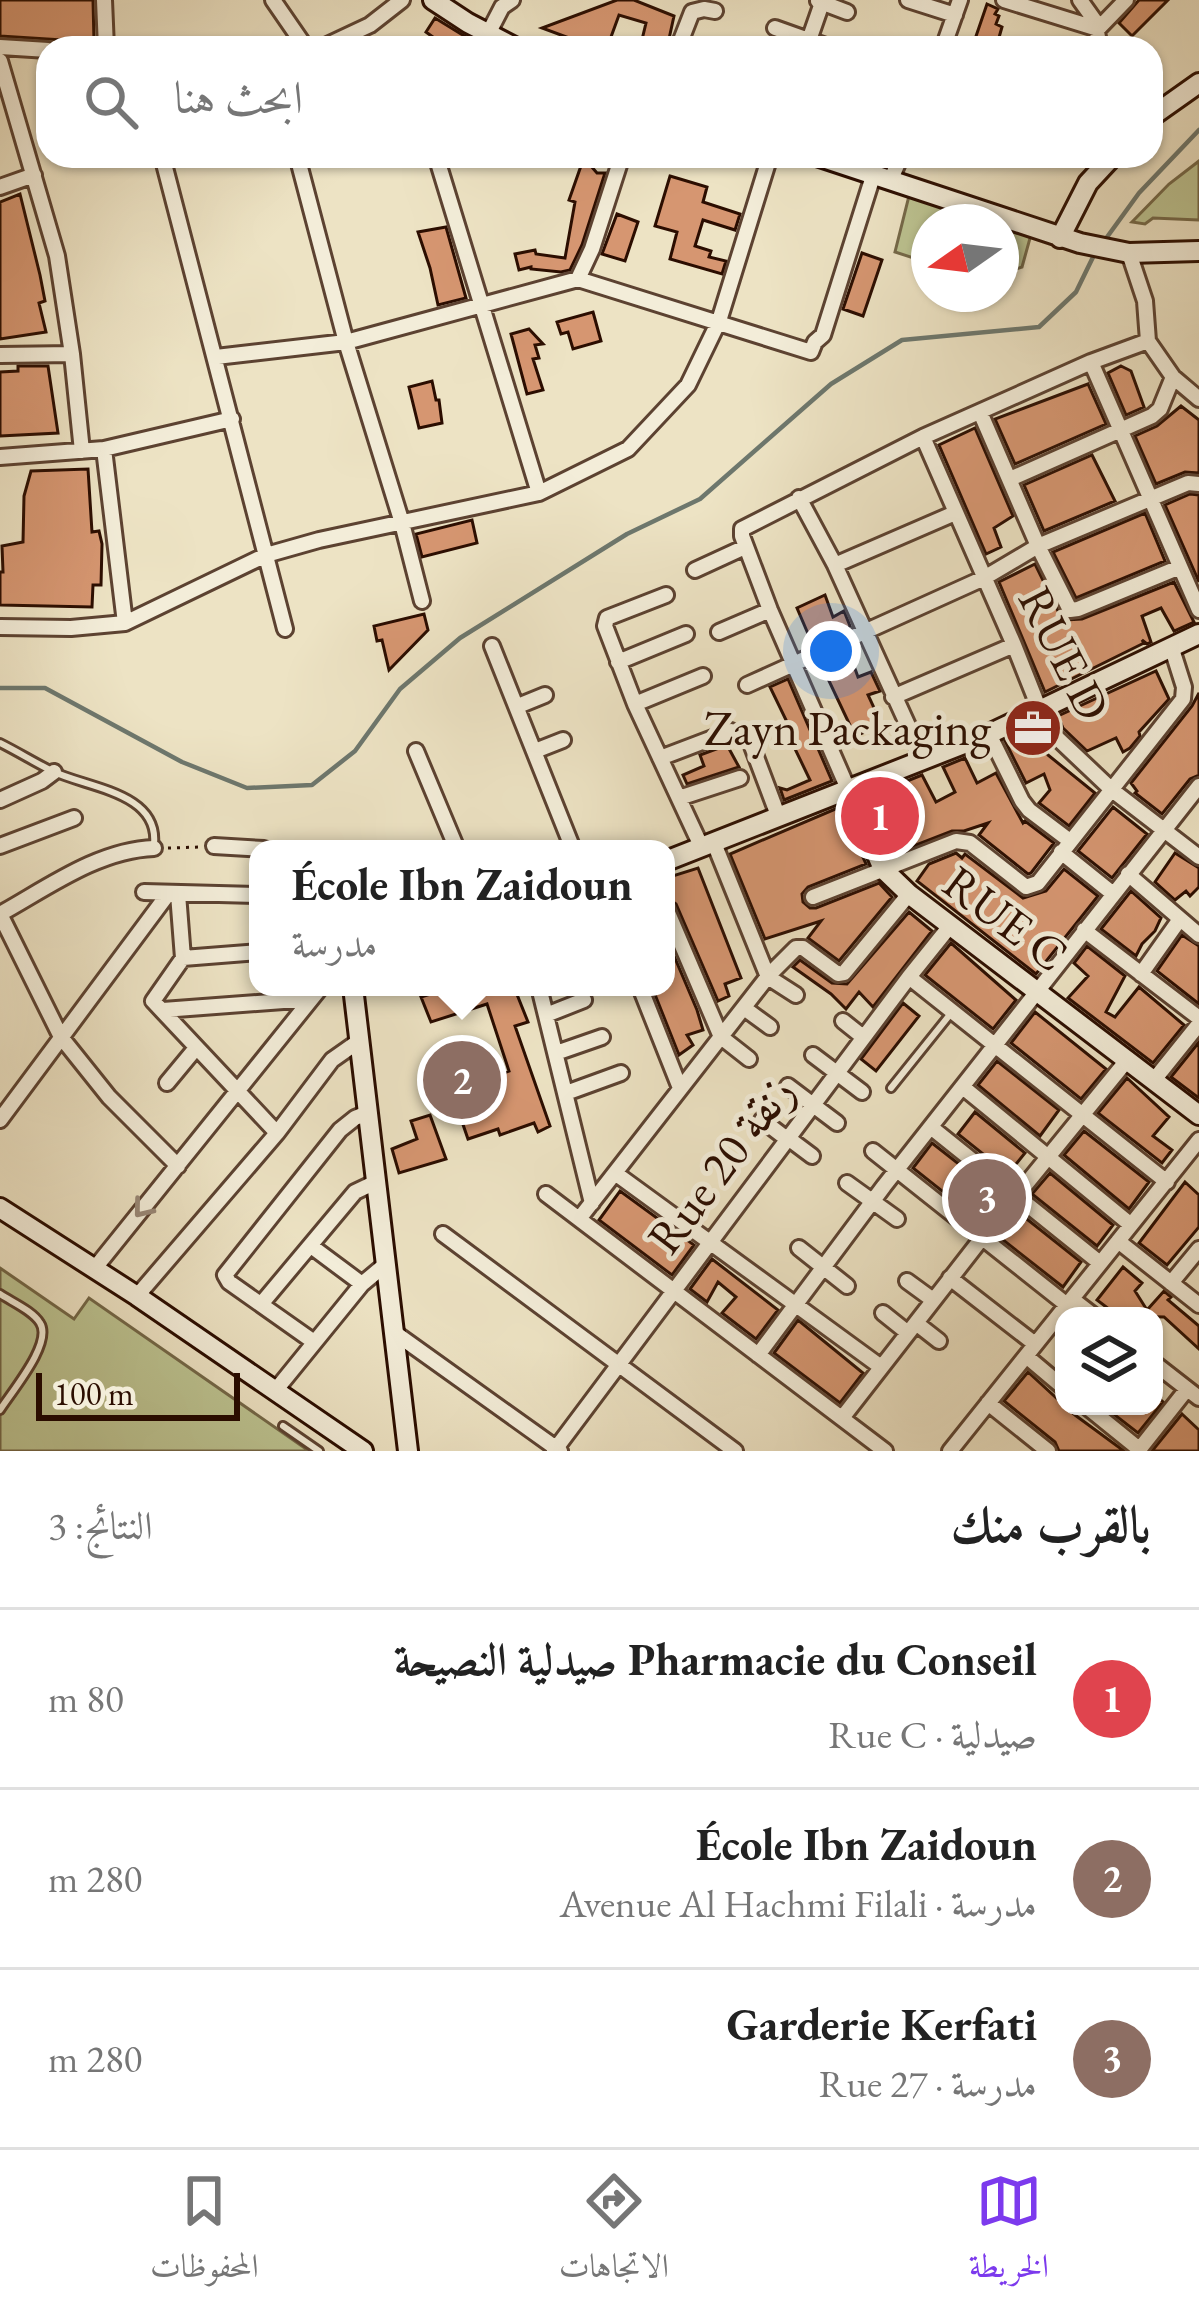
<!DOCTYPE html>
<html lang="ar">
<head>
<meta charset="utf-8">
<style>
	body { margin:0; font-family:"EB Garamond",Amiri,serif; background:#f2f2f2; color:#222; direction:rtl }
	.controls { position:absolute; right:36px; bottom:36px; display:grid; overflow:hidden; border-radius:24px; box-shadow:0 3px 9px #0004 }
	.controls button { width:108px; height:108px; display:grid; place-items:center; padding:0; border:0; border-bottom:3px solid #e0e0e0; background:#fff; color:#222; font:60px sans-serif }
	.compass { position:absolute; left:911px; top:204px; width:108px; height:108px; border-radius:50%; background:#fff; box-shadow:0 3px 9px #0004; rotate:256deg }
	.scale { position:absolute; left:36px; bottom:30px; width:204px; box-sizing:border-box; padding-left:12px; border:6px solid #2b0d00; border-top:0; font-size:33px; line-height:42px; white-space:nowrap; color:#2b0d00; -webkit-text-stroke:9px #f3edd9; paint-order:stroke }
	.you { position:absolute; left:831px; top:651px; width:42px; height:42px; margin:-30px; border:9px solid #fff; border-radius:50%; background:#1a73e8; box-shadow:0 0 0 18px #1a73e833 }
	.badge { display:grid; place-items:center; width:78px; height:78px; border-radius:50%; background:#7c3aed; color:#fff; font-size:39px; font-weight:700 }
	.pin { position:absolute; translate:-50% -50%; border:6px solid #fff; box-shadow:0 3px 12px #0006 }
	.popup { position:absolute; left:249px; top:840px; width:426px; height:156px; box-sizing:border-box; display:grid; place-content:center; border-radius:24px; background:#fff; filter:drop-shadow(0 3px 9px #0005); font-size:39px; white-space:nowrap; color:#767676 }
	.popup b { font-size:45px; color:#222 }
	.popup::after { content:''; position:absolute; left:50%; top:100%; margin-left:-24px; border:24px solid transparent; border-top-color:#fff }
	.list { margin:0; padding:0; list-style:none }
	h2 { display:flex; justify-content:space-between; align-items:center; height:156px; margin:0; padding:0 48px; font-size:51px }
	h2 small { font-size:39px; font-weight:400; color:#767676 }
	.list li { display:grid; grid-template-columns:78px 1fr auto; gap:36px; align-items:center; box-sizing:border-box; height:180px; padding:0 48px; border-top:3px solid #e0e0e0 }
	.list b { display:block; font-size:45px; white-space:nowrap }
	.list p { margin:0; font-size:39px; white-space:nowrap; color:#767676 }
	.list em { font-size:39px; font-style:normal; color:#767676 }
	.icon { flex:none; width:66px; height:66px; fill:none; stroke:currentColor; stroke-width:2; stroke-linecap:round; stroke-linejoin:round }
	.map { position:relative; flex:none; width:1199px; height:1451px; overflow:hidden; direction:ltr }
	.search { position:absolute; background:#fff; box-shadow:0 3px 9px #0004; left:36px; right:36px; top:36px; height:132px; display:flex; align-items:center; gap:30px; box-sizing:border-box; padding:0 42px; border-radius:36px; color:#767676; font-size:45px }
	.sheet { height:696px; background:#fff }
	nav { display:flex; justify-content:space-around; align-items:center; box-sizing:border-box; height:168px; border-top:3px solid #e0e0e0; background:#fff; font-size:33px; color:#767676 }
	nav a { display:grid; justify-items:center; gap:6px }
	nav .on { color:#7c3aed }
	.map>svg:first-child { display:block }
</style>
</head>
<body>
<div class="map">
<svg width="1199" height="1451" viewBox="0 0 1199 1451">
	<rect width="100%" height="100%" fill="#ede3c4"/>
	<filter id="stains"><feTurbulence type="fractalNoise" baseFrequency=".00167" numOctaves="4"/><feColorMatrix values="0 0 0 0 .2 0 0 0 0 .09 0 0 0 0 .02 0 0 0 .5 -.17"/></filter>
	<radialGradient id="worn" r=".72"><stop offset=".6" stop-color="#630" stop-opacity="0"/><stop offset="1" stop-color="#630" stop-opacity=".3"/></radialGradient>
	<path fill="#bcc391" stroke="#746848" stroke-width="3" d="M 1199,161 L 1199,220 L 1153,218 L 1145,224 L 1132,222 L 1169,184 Z
		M 910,192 L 1032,231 L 1022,267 L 1001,274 L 1001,222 L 929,222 L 929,263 L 895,252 Z
		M 0,1268 L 74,1319 L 89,1298 L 309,1451 L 0,1451 Z"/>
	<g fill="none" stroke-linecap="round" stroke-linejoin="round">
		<path stroke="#6d776d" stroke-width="4.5" d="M 1102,244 L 1139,193 L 1199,130
			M 0,688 L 45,688 L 182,762 L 247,788 L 312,785 L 355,751 L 400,689 L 460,638 L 627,534 L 700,499 L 831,384 L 902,340 L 1039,327 L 1076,292 L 1095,253"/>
	</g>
	<path fill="#d69671" stroke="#2b0d00" stroke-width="3" d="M 0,0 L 93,0 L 94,42 L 0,36 Z
		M 617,0 L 634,0 L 674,16 L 667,48 L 640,48 L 646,23 L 619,15 L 611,37 L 638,48 L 596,48 L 542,28 Z
		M 1139,0 L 1168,0 L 1132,36 L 1119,23 Z
		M 987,4 L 998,9 L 995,14 L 999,16 L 996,24 L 1002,27 L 996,48 L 973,45 Z
		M 435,18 L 461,34 L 487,48 L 448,48 L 426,32 Z
		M 582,163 L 591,166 L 597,173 L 605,173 L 582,245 L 570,270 L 561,272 L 531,269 L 531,267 L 519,270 L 515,254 L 535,250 L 536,254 L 565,258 L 575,202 L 569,200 Z
		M 670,176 L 707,187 L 703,202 L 740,214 L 735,230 L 703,220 L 695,246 L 711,251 L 709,257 L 726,261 L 722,274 L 670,259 L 677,232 L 655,226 Z
		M 20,194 L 40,275 L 45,301 L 39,303 L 46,332 L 0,339 L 0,202 Z
		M 617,214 L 638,222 L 625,261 L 602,254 Z
		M 446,227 L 466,298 L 438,305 L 430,268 L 418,232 Z
		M 862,253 L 882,260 L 863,316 L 843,309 Z
		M 593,312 L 601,341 L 573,349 L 568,332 L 561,334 L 557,322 Z
		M 529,329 L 543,344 L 535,345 L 539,358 L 533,359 L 543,390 L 527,394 L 511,334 Z
		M 18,366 L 48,366 L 58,433 L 0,436 L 0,372 L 18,371 Z
		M 1121,366 L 1131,371 L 1144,407 L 1126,415 L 1108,373 Z
		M 432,381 L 436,400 L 439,400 L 442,423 L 419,428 L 409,387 Z
		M 1088,384 L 1106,424 L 1015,464 L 995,419 Z
		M 1181,406 L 1199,420 L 1199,473 L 1185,472 L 1156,484 L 1135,436 L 1157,426 Z
		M 975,428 L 1013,516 L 994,528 L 1001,547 L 986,554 L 939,445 Z
		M 1092,455 L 1115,501 L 1044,531 L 1024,485 Z
		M 88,469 L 92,532 L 99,531 L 102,544 L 101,585 L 93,585 L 92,607 L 0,605 L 0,572 L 3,572 L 2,546 L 23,542 L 24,496 L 31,471 Z
		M 1190,494 L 1199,495 L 1199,582 L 1165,505 Z
		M 1145,513 L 1165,561 L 1076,598 L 1053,552 Z
		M 472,520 L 477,543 L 422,557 L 416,534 Z
		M 1035,564 L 1060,615 L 1066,620 L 1082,619 L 1174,582 L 1194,622 L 1174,631 L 1161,608 L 1142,616 L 1151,642 L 1147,644 L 1142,640 L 1144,643 L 1045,692 L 999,582 Z
		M 825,595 L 833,617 L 844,611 L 850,626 L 812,643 L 797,608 Z
		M 424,614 L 428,630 L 389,670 L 382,640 L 377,641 L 374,626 Z
		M 831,659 L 834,664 L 843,659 L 847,669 L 854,666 L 858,677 L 871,672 L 880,691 L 868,695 L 882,725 L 855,736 L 821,664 Z
		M 1156,671 L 1169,699 L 1139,732 L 1140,736 L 1130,748 L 1123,752 L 1116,738 L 1087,751 L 1063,728 L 1058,716 Z
		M 788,679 L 832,781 L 784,800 L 780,788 L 787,790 L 810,780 L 784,726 L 788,724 L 770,687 Z
		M 1199,693 L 1199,775 L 1190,779 L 1162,814 L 1135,793 L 1137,791 L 1131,783 L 1192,706 Z
		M 1035,727 L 1048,755 L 1095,793 L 1069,826 L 1039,803 L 1050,790 L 1044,774 L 1026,783 L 1005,741 Z
		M 727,745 L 739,767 L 687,784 L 683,775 L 704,766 L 700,755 Z
		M 965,758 L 977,783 L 996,773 L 1023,823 L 1025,821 L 1054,843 L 1031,873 L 1028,874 L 979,835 L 988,823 L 964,831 L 952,831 L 893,854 L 867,797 L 922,775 L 936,802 L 955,792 L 943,767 Z
		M 840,807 L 866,864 L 808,887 L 802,894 L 803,902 L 810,908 L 816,908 L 879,883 L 892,897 L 839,961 L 808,938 L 821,921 L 765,939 L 730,854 Z
		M 1113,807 L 1147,834 L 1112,878 L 1078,851 Z
		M 956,853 L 962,858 L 965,854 L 1023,898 L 1046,891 L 1064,869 L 1098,896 L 1036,974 L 917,881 L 929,864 Z
		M 1175,853 L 1199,868 L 1199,887 L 1190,896 L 1186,891 L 1175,900 L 1155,882 Z
		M 698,868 L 741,978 L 725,984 L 729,996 L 718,1001 L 676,904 L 666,897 L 666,878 Z
		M 1131,891 L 1161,918 L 1155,931 L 1142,944 L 1136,956 L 1101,929 Z
		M 909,912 L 932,931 L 873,1007 L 859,992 L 846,1009 L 831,994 L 793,967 L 800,960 L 832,983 L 847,984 Z
		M 1182,935 L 1199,946 L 1199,1004 L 1157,971 Z
		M 666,937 L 697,1010 L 703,1030 L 687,1035 L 693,1045 L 679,1055 L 652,987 L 666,987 Z
		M 951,943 L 1016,1000 L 993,1029 L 925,975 Z
		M 1087,946 L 1125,976 L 1106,1012 L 1115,1017 L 1139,987 L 1184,1025 L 1153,1063 L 1068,998 L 1088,976 L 1074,963 Z
		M 442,987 L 514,987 L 528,1022 L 515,1026 L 550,1126 L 538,1132 L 534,1123 L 500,1135 L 498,1129 L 468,1139 L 447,1078 L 467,1074 L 472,1085 L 509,1071 L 487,1004 L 431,1022 L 421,997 L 443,990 Z
		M 903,1003 L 919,1016 L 876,1071 L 861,1059 Z
		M 1035,1012 L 1106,1069 L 1081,1099 L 1011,1043 Z
		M 1199,1042 L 1199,1098 L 1171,1077 Z
		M 997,1061 L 1059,1110 L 1040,1136 L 978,1085 Z
		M 1127,1078 L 1169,1117 L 1153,1136 L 1172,1150 L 1162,1163 L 1098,1113 Z
		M 975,1112 L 1025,1153 L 1008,1174 L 958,1134 Z
		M 430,1115 L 446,1159 L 399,1173 L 392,1149 L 417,1139 L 411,1121 Z
		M 1084,1131 L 1149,1182 L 1129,1209 L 1064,1155 Z
		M 932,1143 L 1001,1197 L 981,1222 L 913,1168 Z
		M 1050,1173 L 1113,1225 L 1097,1246 L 1032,1194 Z
		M 1185,1182 L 1199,1195 L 1199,1227 L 1167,1265 L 1139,1243 Z
		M 620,1191 L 694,1245 L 672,1275 L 599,1220 Z
		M 1018,1212 L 1081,1262 L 1063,1287 L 998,1236 Z
		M 712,1259 L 778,1310 L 756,1339 L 722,1313 L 736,1297 L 718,1282 L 707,1302 L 690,1289 Z
		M 1123,1267 L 1142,1283 L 1135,1291 L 1147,1310 L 1164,1291 L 1171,1297 L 1168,1300 L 1199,1326 L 1199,1349 L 1164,1317 L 1118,1316 L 1097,1300 Z
		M 798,1320 L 863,1373 L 840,1403 L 774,1353 Z
		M 1028,1372 L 1075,1415 L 1124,1451 L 1059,1451 L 1055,1442 L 1004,1401 Z
		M 1154,1394 L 1163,1402 L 1138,1433 L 1107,1409 L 1109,1406 L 1154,1406 Z
		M 1182,1414 L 1199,1430 L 1199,1451 L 1152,1451 Z"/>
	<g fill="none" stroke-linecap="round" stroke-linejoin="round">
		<defs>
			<path id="lane" d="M 0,743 C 18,752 34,762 52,771 C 87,788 159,792 154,844
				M 891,1088 L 952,1012
				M 0,1294 C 12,1302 33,1311 40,1323 C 53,1343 12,1391 0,1410
				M 283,1426 L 319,1451"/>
			<path id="street" d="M 104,0 L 106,48
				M 273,0 L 306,48
				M 908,0 L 955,15
				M 1004,0 L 1098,29
				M 1080,0 L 1095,21 L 1100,48
				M 818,1 L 847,12
				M 775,28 L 831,48
				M 1098,29 L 1126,0
				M 488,34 L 502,7 L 512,0
				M 807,46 L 823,0
				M 0,47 L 48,50
				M 321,48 L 370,25 L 402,0
				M 678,48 L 692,12 L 704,9 L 715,11
				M 943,48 L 960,0
				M 0,61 L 57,256 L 72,354 L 82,451
				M 162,156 L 285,629
				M 297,156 L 346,342 L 402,523 L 422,601
				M 436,156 L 539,493
				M 891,179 L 901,156
				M 0,187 L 34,175
				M 1129,253 L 1145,301 L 1148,341 L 1173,377 L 1199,399
				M 578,279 L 592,249 L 622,156
				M 0,355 L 72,354
				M 216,357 L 346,342 L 578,279 L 811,352 L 815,342 L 823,335 L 874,173
				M 1091,362 L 1199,610
				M 980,412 L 1038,546 L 1070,610 L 1078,609 L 1180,567
				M 923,437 L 1014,645 L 1039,708 L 1054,735 L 1112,790 L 1199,857
				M 104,449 L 125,623
				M 0,457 L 104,449 L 232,419
				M 1010,479 L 1152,416 L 1160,409 L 1173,377
				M 799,498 L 835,565 L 924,761
				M 835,565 L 955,513
				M 695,570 L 745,547
				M 666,595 L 607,618 L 605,626 L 635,704 L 702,848
				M 0,627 L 71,628 L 125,623 L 266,555 L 319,540 L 539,493 L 628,449 L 688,385 L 719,321 L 770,156
				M 719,632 L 770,610
				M 492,646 L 573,849
				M 618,662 L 686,634
				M 747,685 L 984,578 L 1038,546 L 1188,483 L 1199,484
				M 893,697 L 1014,645
				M 635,704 L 703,676
				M 518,706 L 545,695
				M 747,733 L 779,818
				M 989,734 L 1022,801 L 1029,810 L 1070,841
				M 416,751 L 457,849
				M 535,751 L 563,740
				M 660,758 L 731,731
				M 848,789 L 770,610 L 742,536 L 742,529 L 923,437 L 1091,362 L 1148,341
				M 679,798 L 740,778
				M 0,800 L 42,781 L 54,772
				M 714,843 L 768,977
				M 0,846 L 74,818
				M 214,846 L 264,849
				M 1061,852 L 1112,893
				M 1128,874 L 1199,935
				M 144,892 L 258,895
				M 178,894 L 183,958 L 153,1001 L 277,1133
				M 813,897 L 956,841 L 970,843 L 1026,887 L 1038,883 L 1183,699 L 1184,687 L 1172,649
				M 666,908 L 721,1037 L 749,1059
				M 0,914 L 61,1037 L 109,1097 L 178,1166
				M 0,914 C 47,888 98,850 154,848
				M 1084,930 L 1199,1018
				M 183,958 L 258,952
				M 1141,974 L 1180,919
				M 768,977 L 796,995
				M 909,977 L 1167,1182
				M 539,987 L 592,1203
				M 640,987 L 680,1088
				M 744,1008 L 770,1027
				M 163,1010 L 310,999
				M 546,1015 L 584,1000
				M 843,1021 L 863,1037
				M 556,1053 L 602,1037
				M 813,1055 L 862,1092
				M 1154,1080 L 1199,1024
				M 167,1083 L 196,1048
				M 788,1086 L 837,1123
				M 964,1088 L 1131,1225
				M 566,1093 L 621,1073
				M 0,1120 L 168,894
				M 762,1120 L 787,1139
				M 932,1128 L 1100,1263
				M 788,1138 L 812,1156
				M 873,1151 L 1067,1305
				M 615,1173 L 881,1367
				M 847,1183 L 897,1219
				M 546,1194 L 885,1451
				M 579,1219 L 769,975 L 796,948 L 803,948 L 838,974 L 844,973 L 909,894
				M 443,1234 L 735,1451
				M 1118,1241 L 1199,1305
				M 311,1246 L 362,1284
				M 799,1248 L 847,1286
				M 95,1268 L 321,987
				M 950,1278 L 1035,1344
				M 907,1281 L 933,1300
				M 1171,1283 L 1199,1249
				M 137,1296 L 277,1133 L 332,1060 L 359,1041
				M 1072,1299 L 1094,1316
				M 262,1303 L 355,1192 L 376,1182
				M 883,1313 L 908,1333
				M 916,1323 L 939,1341
				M 395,1333 L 560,1451
				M 314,1342 L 229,1282 L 225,1275 L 340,1130 L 355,1118 L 367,1113
				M 758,1355 L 884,1186 L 1199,786
				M 1026,1356 L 1064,1388
				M 1154,1363 L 1199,1398
				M 275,1391 L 362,1284 L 386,1264
				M 988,1403 L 1048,1451
				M 1086,1406 L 1139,1449
				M 842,1418 L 982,1238 L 1128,1059
				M 554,1451 L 909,977 L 950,926
				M 950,1451 L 1199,1140
				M 1138,1451 L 1187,1389"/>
			<path id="secondary" d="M 433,0 L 468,23 L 516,48
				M 1151,117 L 1199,83
				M 817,156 L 1080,243 L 1129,253 L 1199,251
				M 1060,238 L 1088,183 L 1113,156
				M 848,789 L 883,869 L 909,894 L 1199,1115
				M 666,861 L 989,734 L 1199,634
				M 353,987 L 408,1451
				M 0,1208 L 137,1296 L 363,1451"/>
		</defs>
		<use href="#lane" stroke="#5c4231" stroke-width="12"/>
		<use href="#street" stroke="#5c4231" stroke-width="20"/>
		<use href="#secondary" stroke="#2b0d00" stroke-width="24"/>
		<path stroke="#2b0d00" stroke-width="3" stroke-dasharray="3 6" stroke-linecap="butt" d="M 168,848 L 201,847"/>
		<use href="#lane" stroke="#f3edd9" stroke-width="6"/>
		<use href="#street" stroke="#f3edd9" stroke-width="14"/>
		<use href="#secondary" stroke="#f3edd9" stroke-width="18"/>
	</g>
	<defs><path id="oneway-chevron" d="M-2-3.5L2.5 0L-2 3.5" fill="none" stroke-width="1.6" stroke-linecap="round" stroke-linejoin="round" transform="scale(3)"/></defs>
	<use stroke="#987" href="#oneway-chevron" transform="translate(142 1209) rotate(129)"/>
	<defs>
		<symbol id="office-disc" viewBox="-11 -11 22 22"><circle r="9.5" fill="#8f2418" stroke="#f3edd9"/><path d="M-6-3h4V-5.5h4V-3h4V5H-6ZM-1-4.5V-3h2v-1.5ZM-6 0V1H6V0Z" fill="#fff"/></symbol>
	</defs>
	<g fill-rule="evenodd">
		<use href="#office-disc" x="1000" y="695" width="66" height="66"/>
	</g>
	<g text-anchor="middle" stroke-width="10" stroke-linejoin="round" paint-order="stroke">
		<g font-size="48" fill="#2b0d00" stroke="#f3edd9">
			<text transform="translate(1065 653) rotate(63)" y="17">RUE D</text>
			<text transform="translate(1006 918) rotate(37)" y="17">RUE C</text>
			<text transform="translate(720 1164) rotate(-53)" y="17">Rue 20 زنقة</text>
		</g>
		<g font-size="48" fill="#2b0d00" stroke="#f3edd9" text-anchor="end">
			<text x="991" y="745">Zayn Packaging</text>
		</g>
	</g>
	<rect width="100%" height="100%" filter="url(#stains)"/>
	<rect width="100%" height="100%" fill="url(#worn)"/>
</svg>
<div class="controls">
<button><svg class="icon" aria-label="layers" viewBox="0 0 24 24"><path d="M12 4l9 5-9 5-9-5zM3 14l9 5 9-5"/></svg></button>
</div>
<svg class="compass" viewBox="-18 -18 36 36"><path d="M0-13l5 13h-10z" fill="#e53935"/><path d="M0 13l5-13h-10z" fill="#767676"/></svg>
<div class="scale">100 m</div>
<div class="you"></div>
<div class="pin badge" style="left:880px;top:816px;background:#e0444e">1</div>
<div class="pin badge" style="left:462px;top:1080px;background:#8d6e63">2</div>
<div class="popup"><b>École Ibn Zaidoun</b>مدرسة</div>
<div class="pin badge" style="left:987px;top:1198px;background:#8d6e63">3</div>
<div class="search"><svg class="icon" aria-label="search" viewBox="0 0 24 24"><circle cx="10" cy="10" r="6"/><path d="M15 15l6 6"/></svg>ابحث هنا</div>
</div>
<section class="sheet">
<h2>بالقرب منك<small>النتائج: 3</small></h2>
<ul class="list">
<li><span class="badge" style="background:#e0444e">1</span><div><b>Pharmacie du Conseil صيدلية النصيحة</b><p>صيدلية · Rue C</p></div><em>80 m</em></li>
<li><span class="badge" style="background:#8d6e63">2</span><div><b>École Ibn Zaidoun</b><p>مدرسة · Avenue Al Hachmi Filali</p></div><em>280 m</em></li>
<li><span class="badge" style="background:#8d6e63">3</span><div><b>Garderie Kerfati</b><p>مدرسة · Rue 27</p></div><em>280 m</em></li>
</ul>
</section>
<nav>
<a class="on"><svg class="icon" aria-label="map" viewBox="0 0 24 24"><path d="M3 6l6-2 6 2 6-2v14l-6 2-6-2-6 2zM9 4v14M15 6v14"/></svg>الخريطة</a>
<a><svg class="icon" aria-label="directions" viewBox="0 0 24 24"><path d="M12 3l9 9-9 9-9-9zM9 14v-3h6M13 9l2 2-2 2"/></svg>الاتجاهات</a>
<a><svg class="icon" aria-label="saved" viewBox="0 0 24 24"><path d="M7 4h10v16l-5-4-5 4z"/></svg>المحفوظات</a>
</nav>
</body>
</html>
